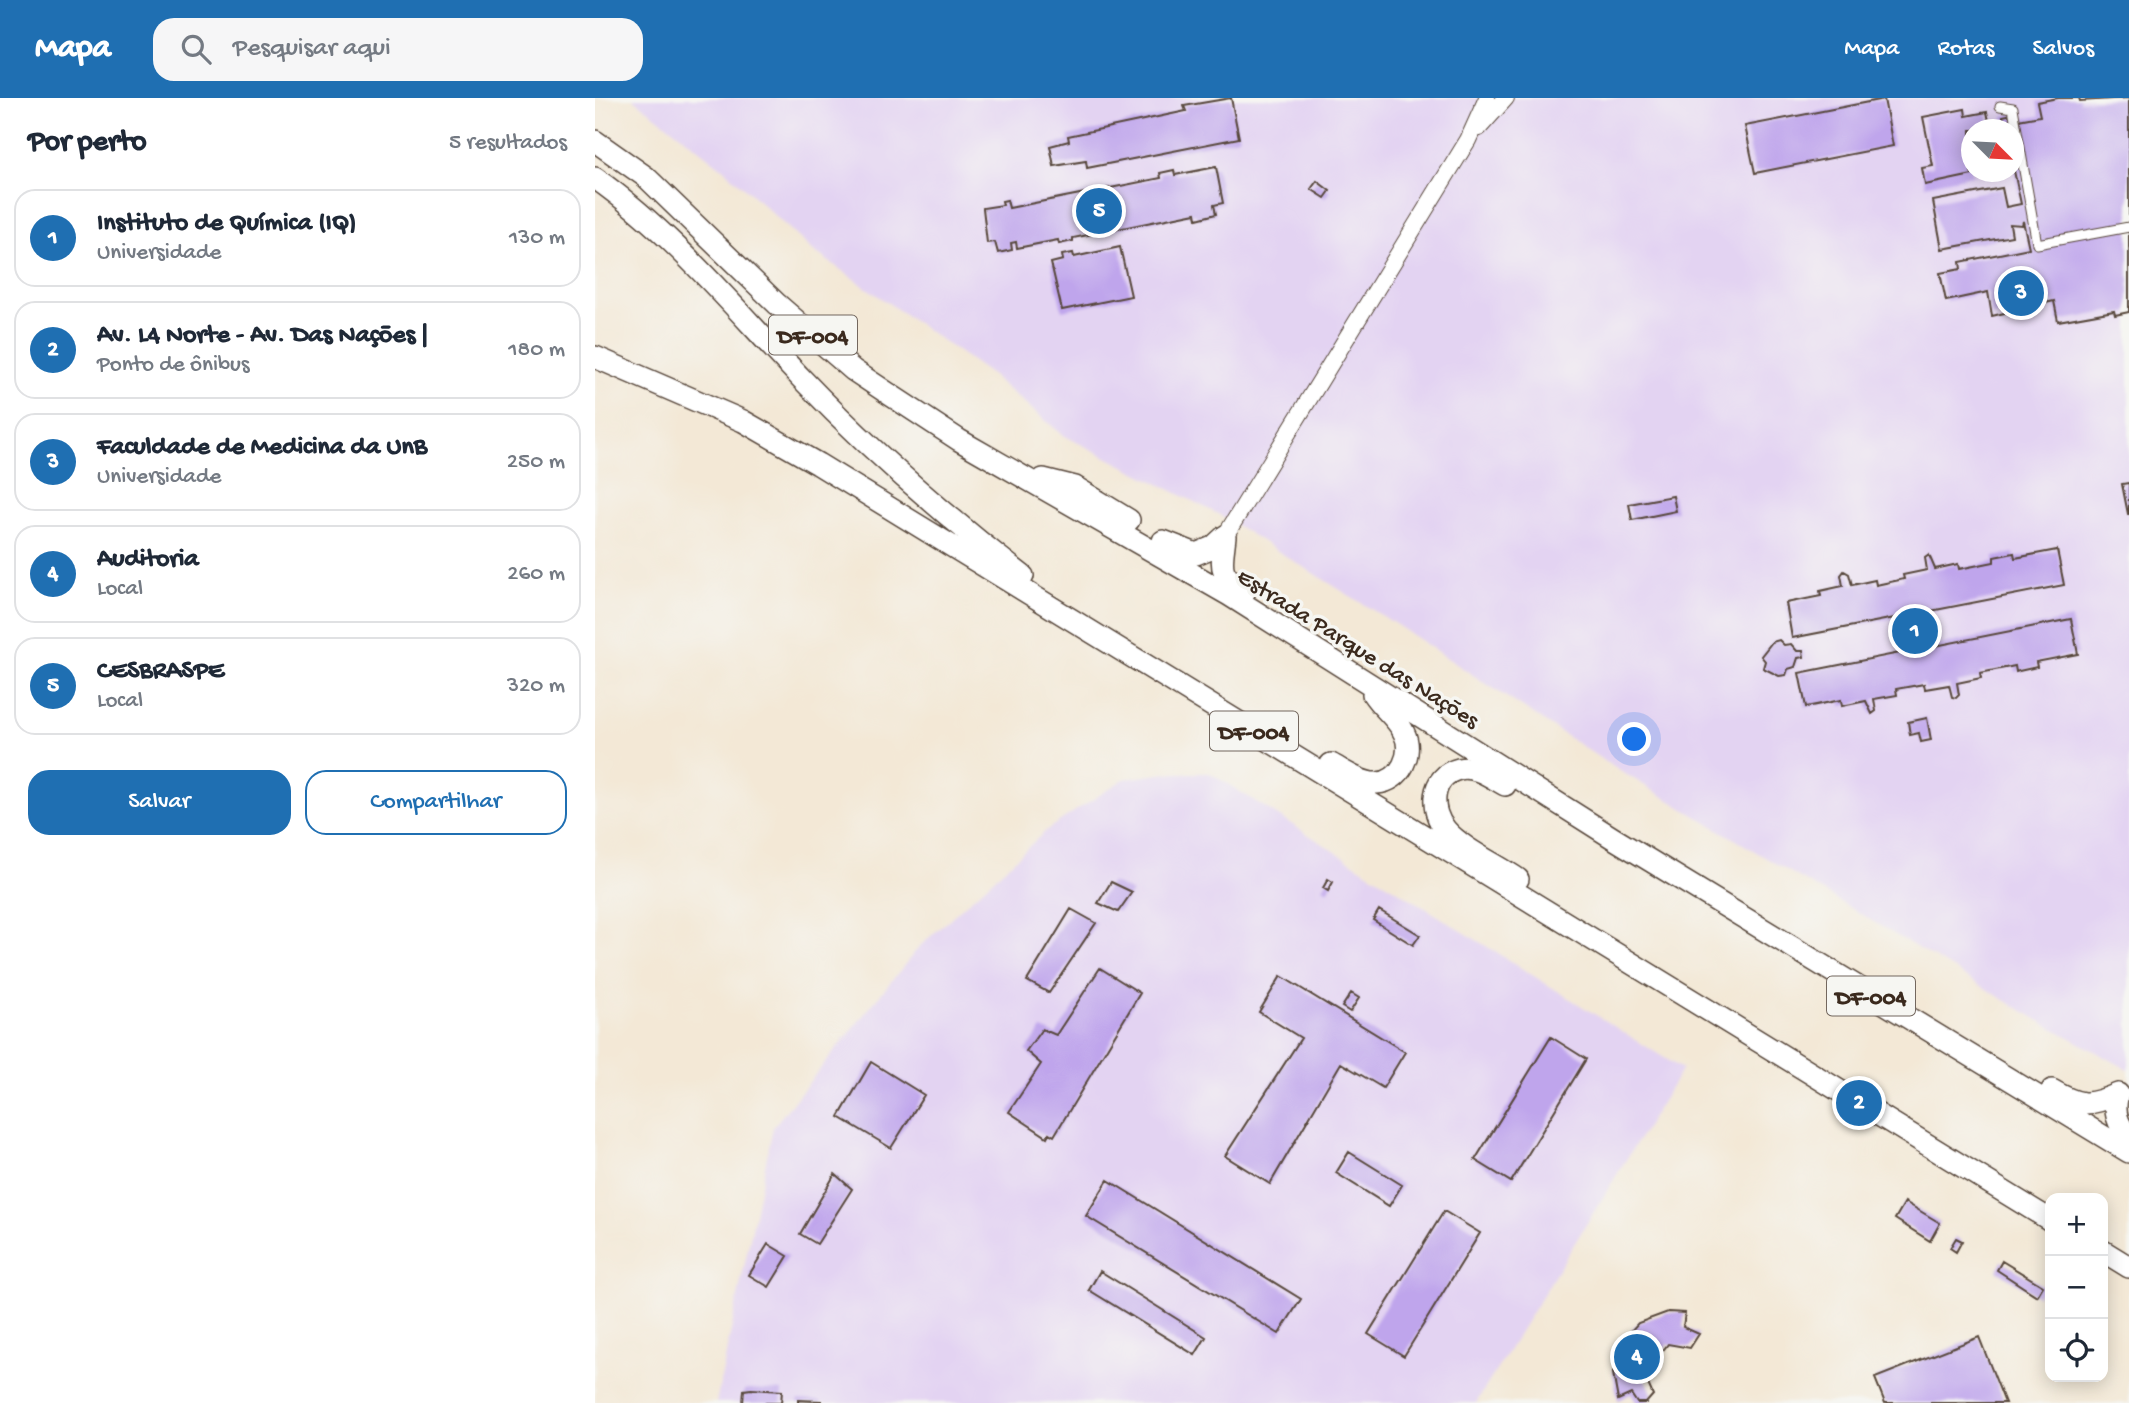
<!DOCTYPE html>
<html lang="pt">
<head>
<meta charset="utf-8">
<style>
	body { margin:0; font-family:"Gochi Hand",sans-serif; background:#f6f6f7; color:#1f2937 }
	.controls { position:absolute; right:21px; bottom:21px; display:grid; overflow:hidden; border-radius:14px; box-shadow:0 4px 18px #0003 }
	.controls button { width:63px; height:63px; display:grid; place-items:center; padding:0; border:0; border-bottom:2px solid #e0e1e3; background:#fff; color:#1f2937; font:35px sans-serif }
	.compass { position:absolute; left:1366px; top:21px; width:63px; height:63px; border-radius:50%; background:#fff; box-shadow:0 4px 18px #0003; rotate:114deg }
	.you { position:absolute; left:1040px; top:642px; width:24px; height:24px; margin:-18px; border:5px solid #fff; border-radius:50%; background:#1a73e8; box-shadow:0 0 0 10px #1a73e833 }
	.badge { display:grid; place-items:center; width:46px; height:46px; border-radius:50%; background:#1f6fb2; color:#fff; font-size:23px; font-weight:700 }
	.pin { position:absolute; translate:-50% -50%; border:4px solid #fff; box-shadow:0 2px 7px #0006 }
	.list { margin:0; padding:0; list-style:none }
	h2 { display:flex; justify-content:space-between; align-items:center; height:91px; margin:0; padding:0 28px; font-size:30px }
	h2 small { font-size:23px; font-weight:400; color:#747a83 }
	.list li { display:grid; grid-template-columns:46px 1fr auto; gap:21px; align-items:center; box-sizing:border-box; height:98px; margin:0 14px 14px; padding:0 14px; border:2px solid #e0e1e3; border-radius:21px }
	.list b { display:block; font-size:26px; white-space:nowrap }
	.list p { margin:0; font-size:23px; white-space:nowrap; color:#747a83 }
	.list em { font-size:23px; font-style:normal; color:#747a83 }
	.actions { display:flex; gap:14px; padding:21px 28px }
	.actions a { flex:1; padding:16px 0; border:2px solid #1f6fb2; border-radius:21px; text-align:center; font-size:24px; color:#1f6fb2 }
	.actions .main { background:#1f6fb2; color:#fff }
	.icon { flex:none; width:38px; height:38px; fill:none; stroke:currentColor; stroke-width:2; stroke-linecap:round; stroke-linejoin:round }
	.map { position:relative; flex:none; width:1534px; height:1305px; overflow:hidden }
	header { display:flex; align-items:center; gap:42px; box-sizing:border-box; height:98px; padding:0 35px; background:#1f6fb2; color:#fff }
	header strong { font-size:33px }
	nav { display:flex; gap:38px; margin-inline-start:auto; font-size:24px }
	.search { width:490px; height:63px; background:#f6f6f7; display:flex; align-items:center; gap:18px; box-sizing:border-box; padding:0 24px; border-radius:21px; color:#747a83; font-size:26px }
	main { display:flex }
	aside { flex:1; background:#fff }
	.map>svg:first-child { display:block }
</style>
</head>
<body>
<header>
<strong>Mapa</strong>
<div class="search"><svg class="icon" aria-label="search" viewBox="0 0 24 24"><circle cx="10" cy="10" r="6"/><path d="M15 15l6 6"/></svg>Pesquisar aqui</div>
<nav><a>Mapa</a><a>Rotas</a><a>Salvos</a></nav>
</header>
<main>
<aside>
<h2>Por perto<small>5 resultados</small></h2>
<ul class="list">
<li><span class="badge">1</span><div><b>Instituto de Química (IQ)</b><p>Universidade</p></div><em>130 m</em></li>
<li><span class="badge">2</span><div><b>Av. L4 Norte - Av. Das Nações |</b><p>Ponto de ônibus</p></div><em>180 m</em></li>
<li><span class="badge">3</span><div><b>Faculdade de Medicina da UnB</b><p>Universidade</p></div><em>250 m</em></li>
<li><span class="badge">4</span><div><b>Auditoria</b><p>Local</p></div><em>260 m</em></li>
<li><span class="badge">5</span><div><b>CESBRASPE</b><p>Local</p></div><em>320 m</em></li>
</ul>
<div class="actions"><a class="main">Salvar</a><a>Compartilhar</a></div>
</aside>
<div class="map">
<svg width="1534" height="1305" viewBox="0 0 1534 1305">
	<rect width="100%" height="100%" fill="#f6f6f2"/>
	<filter id="ink" filterUnits="userSpaceOnUse"><feTurbulence type="fractalNoise" baseFrequency=".0143" numOctaves="2"/><feDisplacementMap in="SourceGraphic" scale="14" xChannelSelector="R" yChannelSelector="G"/><feConvolveMatrix kernelMatrix="1 2 1 2 8 2 1 2 1" color-interpolation-filters="sRGB"/></filter>
	<filter id="wash" filterUnits="userSpaceOnUse"><feTurbulence type="fractalNoise" baseFrequency=".00686" numOctaves="4" result="noise"/><feDisplacementMap in="SourceGraphic" scale="28" xChannelSelector="R" yChannelSelector="G"/><feGaussianBlur stdDeviation="1.57" result="paint"/><feColorMatrix in="noise" values="0 0 0 0 0 0 0 0 0 0 0 0 0 0 0 0 0 1.4 0 .05"/><feComposite in="paint" operator="in"/></filter>
	<g filter="url(#wash)">
		<rect width="100%" height="100%" fill="#f3e8d6"/>
		<path fill="#e3d3f2" fill-rule="evenodd" d="M 38,0 L 1534,0 L 1534,972 L 1445,923 L 1017,668 L 797,524 L 623,416 L 468,337 L 392,274 L 216,151 L 130,72 ZM 1377,32 L 1419,32 L 1419,74 L 1377,74 Z
			M 572,675 L 615,675 L 1087,971 L 881,1305 L 121,1305 L 178,1029 L 324,849 L 453,731 L 529,681 Z"/>
		<g id="blocks">
			<path fill="#bfa5ec" d="M 636,0 L 644,40 L 492,70 L 491,63 L 459,68 L 455,48 L 474,43 L 473,38 L 591,13 L 589,8 Z
				M 1463,0 L 1484,0 L 1485,3 L 1534,0 L 1534,214 L 1520,217 L 1519,213 L 1463,223 L 1459,203 L 1397,218 L 1393,194 L 1351,203 L 1345,175 L 1366,171 L 1365,164 L 1434,150 L 1428,123 L 1427,127 L 1415,126 L 1417,138 L 1347,151 L 1338,103 L 1407,90 L 1411,109 L 1426,106 L 1419,73 L 1419,32 L 1410,32 L 1408,18 L 1422,15 L 1423,22 L 1445,18 L 1442,4 Z
				M 1289,1 L 1298,48 L 1160,75 L 1150,28 Z
				M 1370,11 L 1371,18 L 1392,14 L 1396,32 L 1376,32 L 1376,74 L 1382,76 L 1330,87 L 1327,70 L 1338,68 L 1328,19 Z
				M 621,69 L 628,105 L 619,107 L 621,116 L 602,121 L 601,115 L 478,140 L 478,143 L 464,146 L 463,142 L 422,150 L 421,144 L 416,145 L 417,152 L 403,155 L 400,144 L 392,145 L 388,110 L 408,107 L 407,103 L 412,102 L 414,110 L 566,80 L 565,75 L 579,72 L 580,77 Z
				M 722,83 L 735,93 L 730,100 L 716,91 Z
				M 525,149 L 536,198 L 467,212 L 456,165 L 468,162 L 467,157 L 478,155 L 479,159 Z
				M 1534,385 L 1534,416 L 1533,416 L 1527,386 Z
				M 1078,398 L 1081,413 L 1037,422 L 1034,406 Z
				M 1462,452 L 1469,487 L 1197,540 L 1191,505 L 1226,498 L 1225,493 L 1248,488 L 1246,477 L 1249,473 L 1254,476 L 1257,487 L 1280,482 L 1281,487 L 1309,481 L 1308,477 L 1332,472 L 1330,460 L 1334,457 L 1340,471 L 1363,466 L 1364,471 L 1399,464 L 1399,459 L 1419,455 L 1420,460 Z
				M 1476,521 L 1483,556 L 1441,564 L 1442,569 L 1424,573 L 1421,574 L 1420,568 L 1385,575 L 1386,580 L 1362,585 L 1364,597 L 1361,600 L 1357,599 L 1354,587 L 1330,591 L 1329,586 L 1301,591 L 1302,597 L 1279,601 L 1281,613 L 1277,616 L 1271,603 L 1247,608 L 1246,602 L 1211,609 L 1204,575 Z
				M 1184,542 L 1189,547 L 1196,546 L 1202,553 L 1208,553 L 1209,559 L 1203,560 L 1200,569 L 1193,571 L 1191,577 L 1184,578 L 1168,570 L 1170,563 L 1166,558 L 1177,544 Z
				M 1332,620 L 1336,642 L 1326,644 L 1324,635 L 1315,637 L 1313,624 Z
				M 733,781 L 738,784 L 733,793 L 728,790 Z
				M 516,784 L 537,794 L 523,814 L 503,805 Z
				M 476,811 L 501,825 L 454,895 L 432,883 Z
				M 784,812 L 825,837 L 818,847 L 778,822 Z
				M 505,870 L 545,895 L 459,1038 L 454,1035 L 452,1039 L 414,1014 L 446,966 L 431,953 L 447,931 L 461,937 Z
				M 686,878 L 810,954 L 788,990 L 746,965 L 675,1086 L 630,1058 L 706,940 L 664,914 Z
				M 756,895 L 764,900 L 755,914 L 747,909 Z
				M 956,939 L 991,961 L 916,1084 L 880,1062 Z
				M 276,964 L 329,997 L 296,1050 L 244,1019 Z
				M 754,1054 L 807,1087 L 794,1108 L 741,1075 Z
				M 240,1076 L 257,1091 L 222,1146 L 205,1136 Z
				M 513,1082 L 706,1201 L 684,1236 L 491,1118 Z
				M 1310,1104 L 1345,1125 L 1335,1143 L 1300,1121 Z
				M 849,1113 L 885,1135 L 809,1258 L 773,1236 Z
				M 1361,1140 L 1367,1143 L 1361,1154 L 1355,1150 Z
				M 173,1146 L 193,1158 L 174,1189 L 154,1177 Z
				M 1407,1163 L 1448,1188 L 1442,1198 L 1402,1172 Z
				M 505,1173 L 611,1239 L 600,1257 L 494,1192 Z
				M 1073,1214 L 1090,1215 L 1088,1229 L 1104,1236 L 1095,1250 L 1073,1246 L 1049,1277 L 1058,1297 L 1051,1305 L 1042,1305 L 1036,1296 L 1023,1302 L 1018,1275 L 1026,1244 L 1043,1225 Z
				M 1384,1239 L 1410,1305 L 1290,1305 L 1280,1280 Z
				M 156,1291 L 187,1293 L 186,1305 L 148,1305 L 149,1292 Z
				M 203,1302 L 226,1303 L 226,1305 L 203,1305 Z"/>
		</g>
	</g>
	<g filter="url(#ink)">
		<use href="#blocks" fill-opacity="0" stroke="#57463a" stroke-width="2"/>
		<g fill="none" stroke-linecap="round" stroke-linejoin="round">
			<defs>
				<path id="pedestrian" d="M 1405,8 L 1418,10 L 1442,146 L 1534,129"/>
				<path id="tertiary" d="M 884,30 L 911,0
					M 630,438 L 873,42 L 892,0"/>
				<path id="trunk" d="M 0,43 L 51,79 L 182,206 L 258,272 L 297,298 L 364,342 L 634,497 L 1018,740 L 1534,1054
					M 0,80 C 78,135 140,211 206,280 C 275,352 349,417 428,478
					M 0,259 L 148,323 L 223,366 L 1455,1122
					M 448,381 L 480,389 L 534,422
					M 630,438 C 627,469 621,475 650,493
					M 568,443 L 601,456 L 618,449 L 630,438
					M 736,666 C 749,673 767,686 782,685 C 806,684 819,655 809,635 C 803,621 787,610 778,596
					M 910,687 C 897,680 880,667 864,671 C 835,678 834,713 851,732 C 866,750 903,767 923,781
					M 1457,992 C 1484,1008 1493,1009 1523,996
					M 1523,996 C 1518,1014 1522,1025 1534,1039
					M 1508,1153 L 1534,1169"/>
			</defs>
			<use href="#pedestrian" stroke="#57463a" stroke-width="11"/>
			<use href="#tertiary" stroke="#57463a" stroke-width="18"/>
			<use href="#trunk" stroke="#57463a" stroke-width="24"/>
			<use href="#pedestrian" stroke="#fff" stroke-width="9"/>
			<use href="#tertiary" stroke="#fff" stroke-width="16"/>
			<use href="#trunk" stroke="#fff" stroke-width="21"/>
		</g>
	</g>
	<g text-anchor="middle" stroke-width="7" stroke-linejoin="round" paint-order="stroke">
		<g fill="#f6f6f2" stroke="#73675e" stroke-width="2">
			<rect x="174" y="217.5" width="88" height="39" rx="5"/>
			<rect x="615" y="613.5" width="88" height="39" rx="5"/>
			<rect x="1232" y="878.5" width="88" height="39" rx="5"/>
		</g>
		<g font-size="23" font-weight="bold" fill="#3b2a1e">
			<text x="218" y="245">DF-004</text>
			<text x="659" y="641">DF-004</text>
			<text x="1276" y="906">DF-004</text>
		</g>
		<g font-size="24" fill="#3b2a1e" stroke="#f6f6f2">
			<text transform="translate(764 549) rotate(32)" y="8">Estrada Parque das Nações</text>
		</g>
	</g>
</svg>
<div class="controls">
<button>+</button>
<button>−</button>
<button><svg class="icon" aria-label="locate" viewBox="0 0 24 24"><circle cx="12" cy="12" r="6"/><path d="M12 2v4M12 18v4M2 12h4M18 12h4"/></svg></button>
</div>
<svg class="compass" viewBox="-18 -18 36 36"><path d="M0-13l5 13h-10z" fill="#e53935"/><path d="M0 13l5-13h-10z" fill="#747a83"/></svg>
<div class="you"></div>
<div class="pin badge" style="left:1320px;top:533px">1</div>
<div class="pin badge" style="left:1264px;top:1005px">2</div>
<div class="pin badge" style="left:1426px;top:195px">3</div>
<div class="pin badge" style="left:1042px;top:1259px">4</div>
<div class="pin badge" style="left:504px;top:113px">5</div>
</div>
</main>
</body>
</html>
